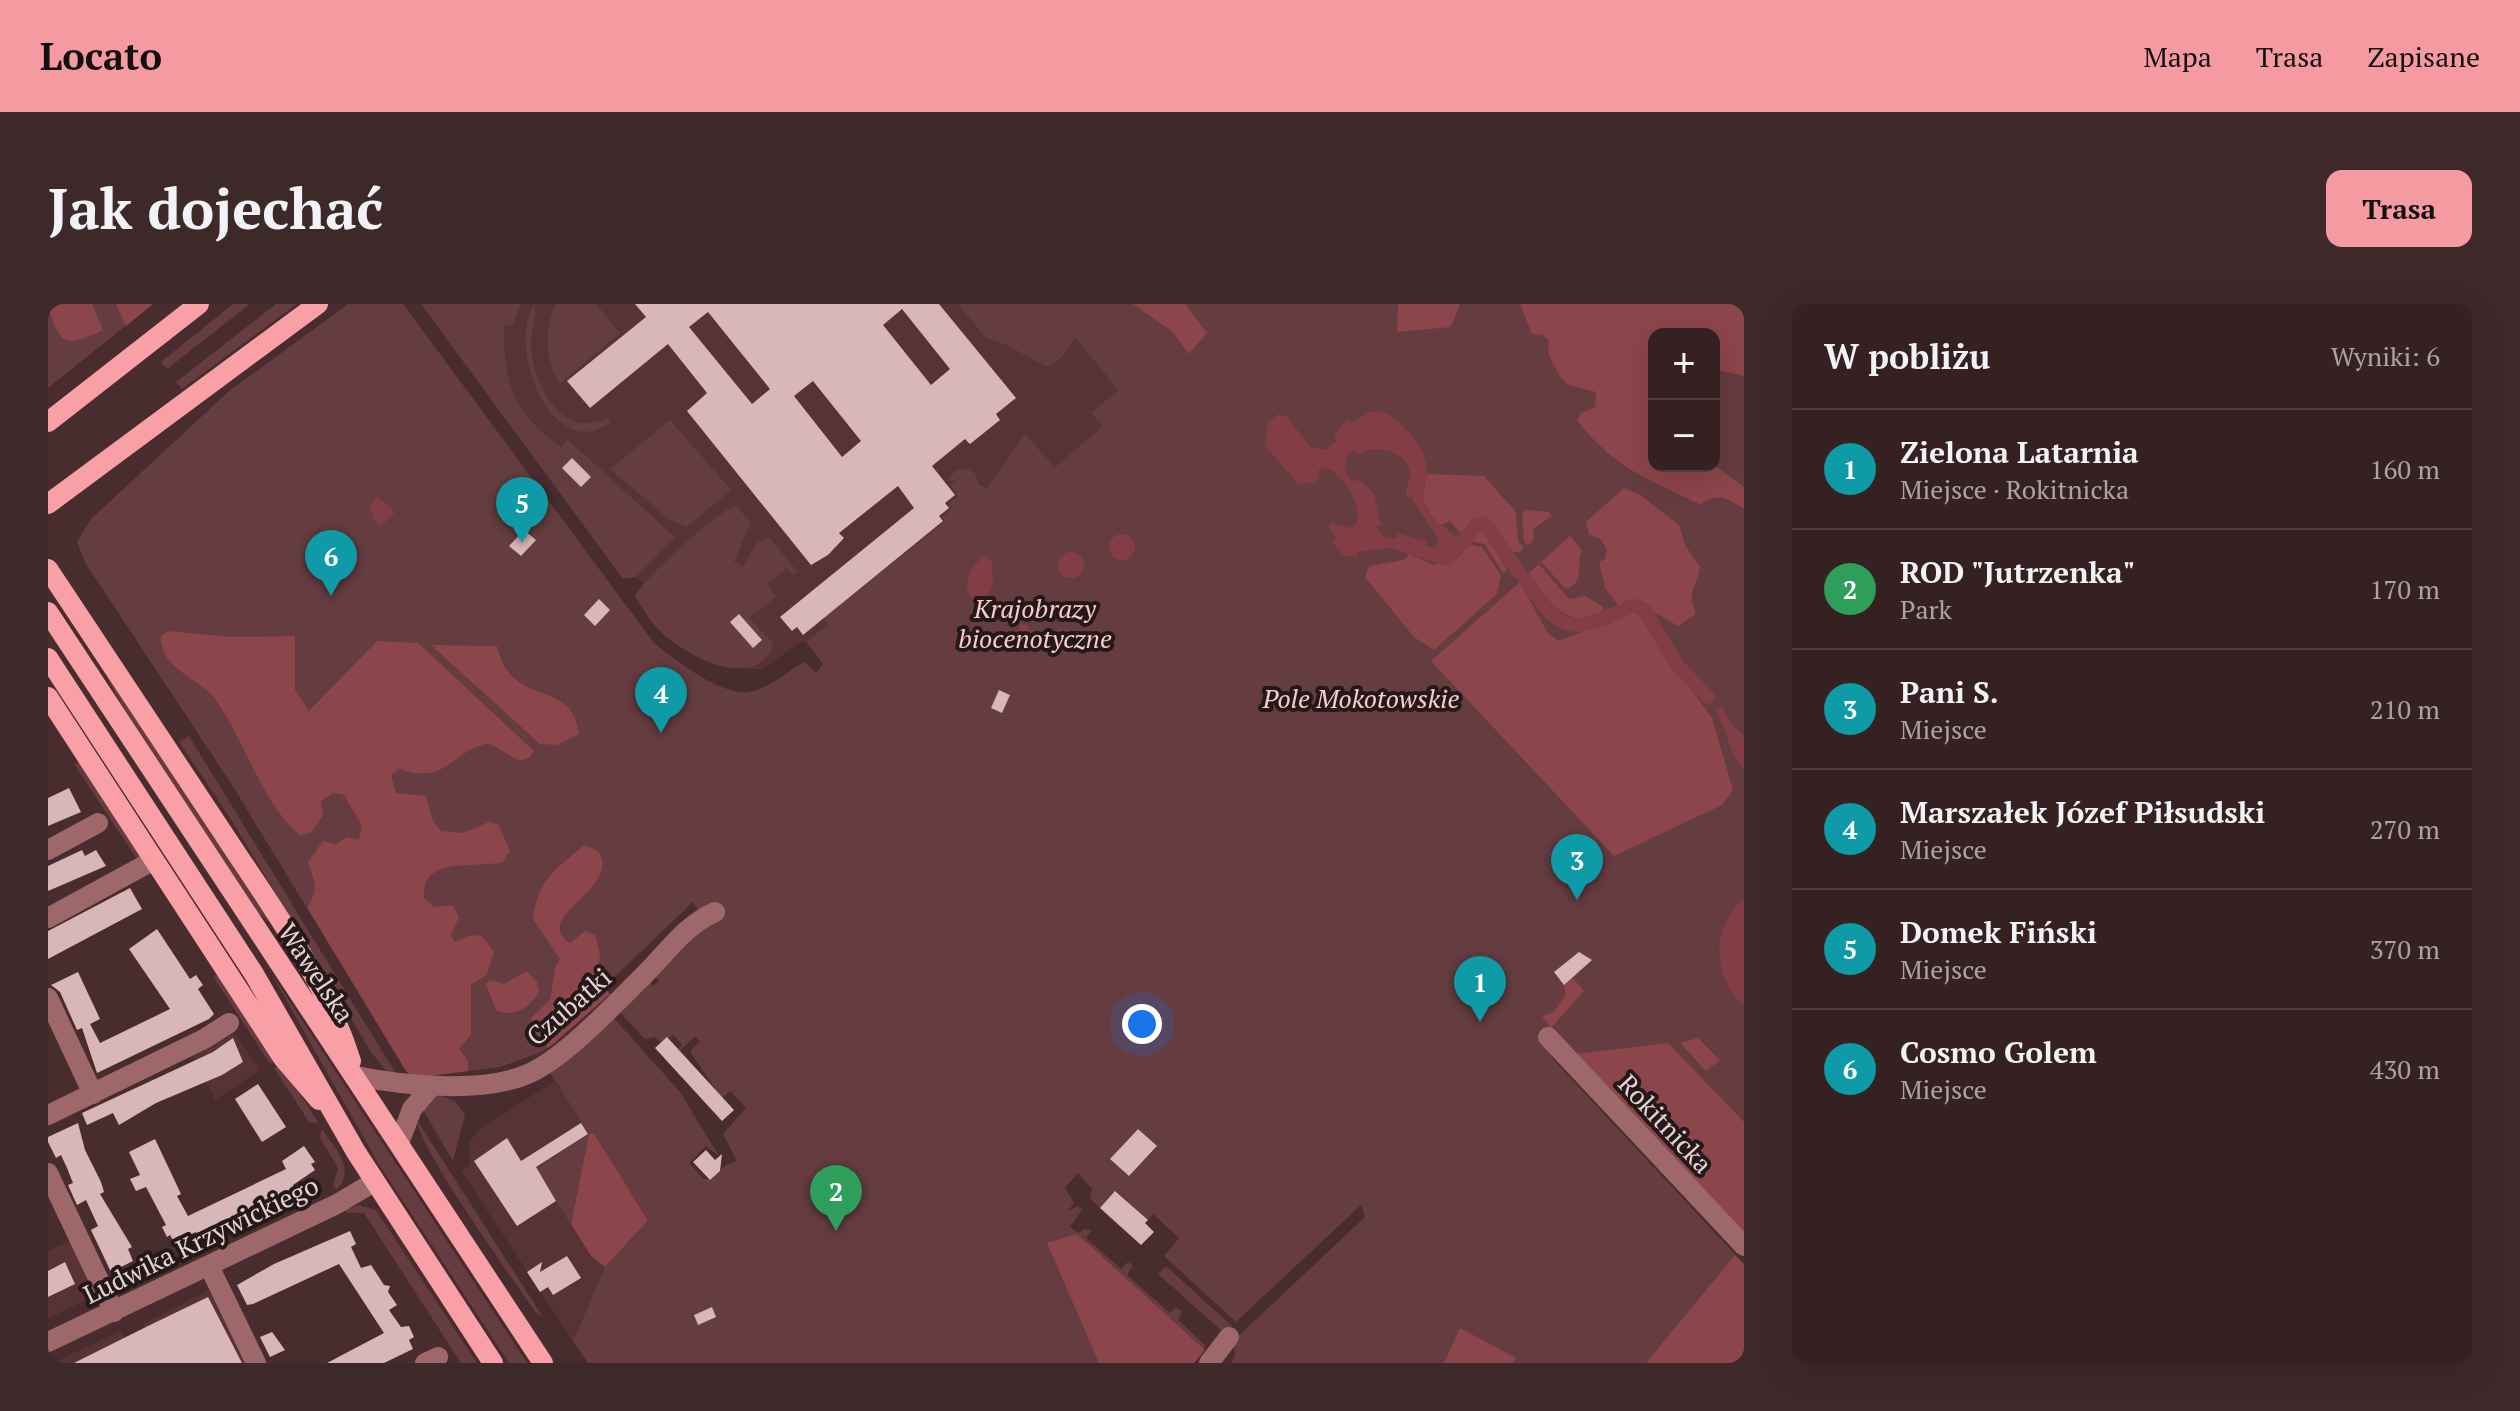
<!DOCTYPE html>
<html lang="pl">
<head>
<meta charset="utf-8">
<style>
	body { margin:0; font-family:"PT Serif",serif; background:#3d292a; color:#f1f3f6 }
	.controls { position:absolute; right:24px; top:24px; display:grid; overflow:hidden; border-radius:16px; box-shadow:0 8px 32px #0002 }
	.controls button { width:72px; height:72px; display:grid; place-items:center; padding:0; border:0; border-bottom:2px solid #503e40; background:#362122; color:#f1f3f6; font:40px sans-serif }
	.you { position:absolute; left:1094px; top:720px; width:28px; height:28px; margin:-20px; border:6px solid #fff; border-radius:50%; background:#1a73e8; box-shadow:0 0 0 12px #1a73e833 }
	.badge { display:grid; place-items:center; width:52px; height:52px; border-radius:50%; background:#f49aa0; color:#fff; font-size:26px; font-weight:700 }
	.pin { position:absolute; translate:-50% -66px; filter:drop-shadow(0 2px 4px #0008) }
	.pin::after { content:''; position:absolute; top:42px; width:28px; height:24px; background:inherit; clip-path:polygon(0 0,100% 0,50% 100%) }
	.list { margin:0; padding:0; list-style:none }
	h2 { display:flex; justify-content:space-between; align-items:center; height:104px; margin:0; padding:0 32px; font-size:34px }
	h2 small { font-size:26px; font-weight:400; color:#aaa3a5 }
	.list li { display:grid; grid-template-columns:52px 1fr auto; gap:24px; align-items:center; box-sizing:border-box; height:120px; padding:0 32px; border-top:2px solid #503e40 }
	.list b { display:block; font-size:30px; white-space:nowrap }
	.list p { margin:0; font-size:26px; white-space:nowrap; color:#aaa3a5 }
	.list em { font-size:26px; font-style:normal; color:#aaa3a5 }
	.map { position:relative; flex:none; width:1696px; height:1059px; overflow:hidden; border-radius:16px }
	header { display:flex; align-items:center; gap:48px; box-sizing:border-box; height:112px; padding:0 40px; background:#f49aa0; color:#111 }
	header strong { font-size:38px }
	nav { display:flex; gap:44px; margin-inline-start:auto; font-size:28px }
	.intro { display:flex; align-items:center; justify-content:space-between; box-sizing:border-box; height:192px; padding:0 48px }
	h1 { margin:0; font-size:56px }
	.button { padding:20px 36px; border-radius:16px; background:#f49aa0; color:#111; font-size:28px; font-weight:700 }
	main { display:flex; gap:48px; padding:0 48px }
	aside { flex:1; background:#362122; border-radius:16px; box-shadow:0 8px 32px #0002 }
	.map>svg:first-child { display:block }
</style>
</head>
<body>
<header>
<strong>Locato</strong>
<nav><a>Mapa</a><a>Trasa</a><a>Zapisane</a></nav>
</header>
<div class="intro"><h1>Jak dojechać</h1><a class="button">Trasa</a></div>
<main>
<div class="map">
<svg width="1696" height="1059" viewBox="0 0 1696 1059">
	<rect width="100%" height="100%" fill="#482c2e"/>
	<path fill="#573336" d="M 379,0 L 1000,0 L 1071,86 L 1056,122 L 1007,163 L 994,149 L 758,338 L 753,338 L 714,365 L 696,365 L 588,273 L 578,274 Z
		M 184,725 L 212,766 L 167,796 L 144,749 Z
		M 507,777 L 541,830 L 488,864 L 543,952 L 557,963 L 525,1037 L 413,867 L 422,861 L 421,839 L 430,826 Z
		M 21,937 L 47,991 L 0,1015 L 0,947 Z
		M 167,983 L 203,1059 L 5,1059 L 72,1027 L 76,1034 L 97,1025 L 95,1020 Z"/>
	<path fill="#653c3f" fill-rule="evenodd" d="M 5,0 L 105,0 L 0,84 L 0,2 Z
		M 185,0 L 202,0 L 119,65 L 113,58 Z
		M 228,0 L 249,0 L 134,85 L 128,78 Z
		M 300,0 L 355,0 L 606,339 C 627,356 672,391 700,388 C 720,385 739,368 756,358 L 768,369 L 775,360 L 758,338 L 780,320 L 775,314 L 897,217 L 894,213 L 904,204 L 900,200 L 910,192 L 902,181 L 908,176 L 899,177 L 907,167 L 919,164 L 927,169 L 931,181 L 939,184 L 977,130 L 1007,163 L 1055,122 L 1043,109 L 1070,86 L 1027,33 L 1014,53 L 999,63 L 959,41 L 938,34 L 910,0 L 1696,0 L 1696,931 L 1516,740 L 1504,754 L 1696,960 L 1696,1059 L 1183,1059 L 1187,1050 L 1185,1037 L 1317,913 L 1313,901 L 1188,1018 L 1116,952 L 1131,934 L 1105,910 L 1100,916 L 1068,887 L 1052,904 L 1042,894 L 1044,885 L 1030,869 L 1017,884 L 1026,899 L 1020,907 L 1030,902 L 1034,906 L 1022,923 L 1030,929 L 1036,925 L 1044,926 L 1038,934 L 1073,965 L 1080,958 L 1085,962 L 1079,971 L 1122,1009 L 1128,1003 L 1134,1007 L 1130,1016 L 1158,1042 L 1146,1059 L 540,1059 L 525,1037 L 557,963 L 600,915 L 545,830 L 541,831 L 523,920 L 520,916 L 488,864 L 541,830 L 501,767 L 566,714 L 632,788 L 671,852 L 658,842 L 641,859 L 655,874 L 662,876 L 678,861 L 689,857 L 675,830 L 698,804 L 682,787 L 662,805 L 655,797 L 667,785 L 642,747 L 652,737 L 647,733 L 620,757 L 634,741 L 626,731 L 613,739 L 607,733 L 597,735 L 570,706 L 601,678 L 606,682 L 611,676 L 607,672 L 659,621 L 645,598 L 556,683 L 562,690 L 505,741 L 491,749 L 452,763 L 366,774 L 358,767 L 184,481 L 38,260 L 29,238 L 43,215 L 180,88 ZM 1606,30 L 1666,30 L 1666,162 L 1606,162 ZM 1089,825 L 1109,843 L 1081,872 L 1063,855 Z
		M 373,0 L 473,0 L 465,21 L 456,21 C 455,78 466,111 514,143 L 519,135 L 627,233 L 588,273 L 575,275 Z
		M 486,0 C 490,13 482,29 483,43 C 486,83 514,136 560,114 L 563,118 C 505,162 458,45 486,0 Z
		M 508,0 L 548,0 L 572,29 L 512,80 C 496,58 496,24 508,0 Z
		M 622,116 L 683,186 L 639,223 L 622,216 L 562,165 Z
		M 688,202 L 703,218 L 686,258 L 695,262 L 709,238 L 721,233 L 749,267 L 746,272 L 739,264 L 720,279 L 728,293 L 701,314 L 726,340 C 706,390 636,352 609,324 C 601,316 594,303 587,293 C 592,277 672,205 688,202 Z
		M 58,371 L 221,617 L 221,618 L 210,609 L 80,414 Z
		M 141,432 L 350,773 L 337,766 L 323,748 L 183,515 L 131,438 Z
		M 31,458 L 97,556 L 90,557 L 26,460 Z
		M 171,668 L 229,756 L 222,760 L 165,672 Z
		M 223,669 L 479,1059 L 461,1059 L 330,859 Z
		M 232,760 L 269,816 L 269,819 L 261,818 L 226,764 Z
		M 390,791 L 407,797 L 417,811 L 405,857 L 372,801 Z
		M 369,816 L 495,1013 L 487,1008 C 465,974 371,846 369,816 Z
		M 274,825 C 287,844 309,866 288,886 L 285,881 L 290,864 L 272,834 Z
		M 311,901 L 328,906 L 429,1059 L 413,1059 L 316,909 L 299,909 L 297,906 Z
		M 1118,962 L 1184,1022 L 1174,1027 L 1110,970 Z"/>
	<path fill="#8c454b" d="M 5,0 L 44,0 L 55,26 C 17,43 13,43 0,3 Z
		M 68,0 L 105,0 L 78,22 Z
		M 1085,0 L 1137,0 L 1159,29 L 1141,50 L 1125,28 Z
		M 1350,0 L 1412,0 L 1403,23 L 1349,28 Z
		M 1472,0 L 1696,0 L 1696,72 L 1666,65 L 1666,30 L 1606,30 L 1606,162 L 1666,161 L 1696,183 L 1696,205 C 1681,195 1669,187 1653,201 C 1598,173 1570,168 1529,116 L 1533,109 L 1547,103 L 1548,88 L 1521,81 L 1512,73 L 1500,49 L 1501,37 L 1495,31 L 1484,30 Z
		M 1379,170 L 1436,172 L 1468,208 L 1470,237 L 1476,244 L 1471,249 L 1459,246 L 1439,217 L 1429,217 L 1416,233 L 1402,217 L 1390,222 L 1374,196 Z
		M 1576,184 L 1592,191 L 1631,221 L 1637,241 L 1652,263 C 1649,285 1638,283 1648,310 L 1630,322 L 1591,299 L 1571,302 L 1557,284 L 1551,258 L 1557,255 L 1559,245 L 1552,235 L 1541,230 L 1538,218 Z
		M 1478,206 L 1500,208 L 1504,212 L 1485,225 L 1486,235 L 1480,242 L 1476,238 L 1474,209 Z
		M 1429,227 L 1438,229 L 1459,266 L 1455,269 L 1436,240 L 1419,236 Z
		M 1522,232 L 1534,246 C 1527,262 1539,277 1518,285 L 1493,258 Z
		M 1418,240 L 1434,243 L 1453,271 L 1449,290 L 1386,346 L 1366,333 L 1317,273 L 1321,262 L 1356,256 L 1361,250 L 1386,261 L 1414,250 Z
		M 1491,260 L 1521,295 L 1537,292 L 1554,302 L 1557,310 C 1520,327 1501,298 1479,271 Z
		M 1472,278 L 1499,328 L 1510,337 L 1586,308 L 1603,319 L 1619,352 L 1664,414 L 1685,486 L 1674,501 L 1566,552 L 1383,357 Z
		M 119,327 L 184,333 L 247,332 L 247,386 L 261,407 L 329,337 L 370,339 L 486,447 L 481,454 L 471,457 L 441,439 C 403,447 398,482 351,465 L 343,471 L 348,489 L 378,492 L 385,517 L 393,527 L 415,529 L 441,518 L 450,520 L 462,547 L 455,558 C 427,565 373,551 376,594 L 386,603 L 405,601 L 411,613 L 403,631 L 406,638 L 423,631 L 434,632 L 446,648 L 439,670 L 423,681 L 423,731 L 411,745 L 420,757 L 420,767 L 366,774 L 358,767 L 259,603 C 272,585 266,578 260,558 L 275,537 L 288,540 L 299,533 L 311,536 L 314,522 L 296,491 L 285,489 L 273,497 L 275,511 L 263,529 L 252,531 C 216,503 195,433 167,395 C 149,372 113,366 113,333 Z
		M 383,341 L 449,342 C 463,406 525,373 531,430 L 509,441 L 492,440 Z
		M 535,542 C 545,543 551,545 554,555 C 561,591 484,614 522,639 L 537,627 L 548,632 L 552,653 L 548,674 L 562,690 L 500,744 L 488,729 L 483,714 L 502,696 L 507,664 L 512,655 L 485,615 C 490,575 506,567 535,542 Z
		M 479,667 L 489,678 L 491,688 C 481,704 466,714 448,706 L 438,680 L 442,676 L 456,680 Z
		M 1525,674 L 1536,687 L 1503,724 L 1494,712 L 1506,708 L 1518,690 L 1516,681 Z
		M 1650,734 L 1672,756 L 1658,767 L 1632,739 Z
		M 1620,739 L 1696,818 L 1696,931 L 1527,750 Z
		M 541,830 L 546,830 L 600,916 L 557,963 L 543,952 L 523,920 Z
		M 1029,930 L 1157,1046 L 1146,1059 L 1051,1059 L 999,939 Z
		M 1687,951 L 1696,960 L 1696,1059 L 1598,1059 Z
		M 1412,1024 L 1468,1054 L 1465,1059 L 1396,1059 Z"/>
	<path fill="#833d44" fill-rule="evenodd" d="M 1333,107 C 1351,113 1377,142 1379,162 C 1381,179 1369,188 1378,204 C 1388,222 1407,227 1417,242 L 1410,255 L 1399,262 L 1343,244 L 1309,248 L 1309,253 L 1296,252 L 1284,238 L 1288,235 L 1280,222 L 1285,219 L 1303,224 L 1309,219 C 1313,200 1297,171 1278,164 L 1270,166 L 1272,172 L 1266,179 L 1250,180 L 1217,142 L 1220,118 L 1231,110 L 1238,112 L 1263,143 L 1277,146 L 1289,137 L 1286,132 L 1300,115 L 1304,119 L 1321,108 ZM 1325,145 C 1339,145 1359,151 1362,168 C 1363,176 1357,185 1358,194 L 1363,193 L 1390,234 L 1388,243 L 1377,243 L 1379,237 L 1349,229 L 1348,234 C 1338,235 1333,232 1328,223 L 1333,221 L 1326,190 L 1310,175 L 1307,178 L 1300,173 L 1297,162 L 1299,152 L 1307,146 L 1310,150 Z
		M 329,192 L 347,208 L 333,222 L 326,217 L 322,202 Z
		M1061 243a13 13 0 1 1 26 0a13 13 0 1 1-26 0Z
		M1010 261a13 13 0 1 1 26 0a13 13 0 1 1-26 0Z
		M 936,251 L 944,257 L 945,276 L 940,293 L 927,298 C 911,284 922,263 936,251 Z
		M 973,320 L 979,321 L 985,332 L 983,341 L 976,348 L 969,344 L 965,334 Z
		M 1674,402 L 1683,420 L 1696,432 L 1696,465 L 1687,454 L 1668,405 Z
		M 1696,594 L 1696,702 C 1664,671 1662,625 1696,594 Z"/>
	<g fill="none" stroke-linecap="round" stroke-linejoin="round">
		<path stroke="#833d44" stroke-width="14" d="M 1415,238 L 1428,221 L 1436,219 L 1471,268
			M 1478,276 C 1509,321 1516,332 1569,309
			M 1579,304 L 1588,302 L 1596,305 L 1629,361 L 1660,393"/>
	</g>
	<path fill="#d9b6b7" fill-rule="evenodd" d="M 587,0 L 891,0 L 968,94 L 948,110 L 952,116 L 922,140 L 917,135 L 884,162 L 907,191 L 897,199 L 901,204 L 891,212 L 895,217 L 755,331 L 749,323 L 744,327 L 732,313 L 866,204 L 850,182 L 791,229 L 796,234 L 780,251 L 763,261 L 639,107 L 659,89 L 620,40 L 542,104 L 519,77 L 598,13 ZM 854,5 L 902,65 L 883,81 L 835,21 ZM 660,8 L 722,85 L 704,100 L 641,23 ZM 765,77 L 813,137 L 794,153 L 746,92 Z
		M 524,154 L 543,173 L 533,183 L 514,164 Z
		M 476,226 L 488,236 L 473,252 L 461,242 Z
		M 551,295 L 562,306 L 547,322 L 536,311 Z
		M 691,310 L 714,336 L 705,344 L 682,318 Z
		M 951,386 L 962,391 L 954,409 L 943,404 Z
		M 21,484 L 33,508 L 0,522 L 0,494 Z
		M 34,546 L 37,552 L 48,546 L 58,562 L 0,587 L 0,562 Z
		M 82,584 L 94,605 L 0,655 L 0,627 Z
		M 109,625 L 142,675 L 148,671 L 155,681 L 150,685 L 166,710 L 161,715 L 49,769 L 34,724 L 29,726 L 12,688 L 3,681 L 30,668 L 52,715 L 42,720 L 52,739 L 122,705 L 81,645 Z
		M 1531,648 L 1544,656 L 1516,681 L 1506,668 Z
		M 619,733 L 686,806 L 674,817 L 607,744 Z
		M 185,734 L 195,758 L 174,771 L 108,799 L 71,821 L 65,809 L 39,821 L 34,809 L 165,748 Z
		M 210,780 L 238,823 L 214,838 L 187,795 Z
		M 30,819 L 37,846 L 53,878 L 56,888 L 52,890 L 84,943 L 80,945 L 85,957 L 63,968 L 43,926 L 50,922 L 38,896 L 29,901 L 20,881 L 25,879 L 19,864 L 13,851 L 8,854 L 0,838 L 0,833 Z
		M 533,819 L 540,830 L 488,863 L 508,897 L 469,922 L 426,857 L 459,834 L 473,857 Z
		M 1090,825 L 1109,842 L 1081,872 L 1062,855 Z
		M 107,835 L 133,890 L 129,892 L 140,912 L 238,865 L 234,857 L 256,842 L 267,858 L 263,860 L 267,866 L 245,881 L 248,887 L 160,929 L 150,933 L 148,928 L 126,938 L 122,931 L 119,933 L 114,923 L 118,921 L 98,883 L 88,887 L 82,875 L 92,871 L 81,848 Z
		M 658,846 L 667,856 L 674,850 L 672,867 L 662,876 L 645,858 Z
		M 1067,887 L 1100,916 L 1097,919 L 1106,928 L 1093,941 L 1052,904 Z
		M 302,927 L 308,940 L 303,943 L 313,964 L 323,961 L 336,981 L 342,982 L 340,988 L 349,1001 L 341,1006 L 353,1023 L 361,1022 L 366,1033 L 361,1036 L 365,1045 L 336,1059 L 279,1059 L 336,1029 L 291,960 L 205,1000 L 199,1001 L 189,981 L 226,960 Z
		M 519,952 L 533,974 L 505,991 L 500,983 L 492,988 L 479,968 L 494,958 L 492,968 Z
		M 17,958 L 27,980 L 0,993 L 0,967 Z
		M 160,993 L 194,1059 L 26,1059 L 100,1022 Z
		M 664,1003 L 668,1013 L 650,1021 L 646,1011 Z
		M 224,1028 L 237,1046 L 222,1053 L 212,1033 Z"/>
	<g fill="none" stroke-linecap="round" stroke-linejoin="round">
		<path stroke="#9e686b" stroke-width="20" d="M 0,546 L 50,519
			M 0,614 L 106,556
			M 0,694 L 45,790
			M 1500,733 L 1696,942
			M 308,772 C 357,782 443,791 488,766 C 522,747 562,705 590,677 C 615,654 635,622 667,608
			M 0,811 L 156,735 L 181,719
			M 351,839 L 364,805 L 382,784
			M 0,869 L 66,1008
			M 161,962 L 208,1059
			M 0,1038 L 289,900 L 326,878
			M 377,1059 L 390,1053
			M 1161,1059 L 1181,1033"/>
		<path stroke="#f9a0a6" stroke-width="20" d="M 0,118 L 151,0
			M 0,200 L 270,0
			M 0,265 C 58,353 116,441 175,529 C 222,601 277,674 303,757
			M 0,308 L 495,1059
			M 0,354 L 206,670 L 308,848 L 445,1059
			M 0,393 L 235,754 L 271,796"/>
	</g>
	<g text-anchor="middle" stroke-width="8" stroke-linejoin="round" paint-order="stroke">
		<g font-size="26" font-style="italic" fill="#f8cbcd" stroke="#251819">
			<text x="987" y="314">Krajobrazy<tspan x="987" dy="30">biocenotyczne</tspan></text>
			<text x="1313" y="404">Pole Mokotowskie</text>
		</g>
		<g font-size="26" fill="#e5d2d3" stroke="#251819">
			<text transform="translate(268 669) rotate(56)" y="9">Wawelska</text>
			<text transform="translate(521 703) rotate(-41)" y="9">Czubatki</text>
			<text transform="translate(1617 820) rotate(47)" y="9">Rokitnicka</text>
			<text transform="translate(153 936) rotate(-26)" y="9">Ludwika Krzywickiego</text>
		</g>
	</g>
</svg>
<div class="controls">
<button>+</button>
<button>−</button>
</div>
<div class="you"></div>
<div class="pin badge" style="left:1432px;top:718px;background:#0f9aa8">1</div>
<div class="pin badge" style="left:788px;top:927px;background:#2e9e5b">2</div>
<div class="pin badge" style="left:1529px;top:596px;background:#0f9aa8">3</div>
<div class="pin badge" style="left:613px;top:429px;background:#0f9aa8">4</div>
<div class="pin badge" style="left:474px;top:239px;background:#0f9aa8">5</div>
<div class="pin badge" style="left:283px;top:292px;background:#0f9aa8">6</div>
</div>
<aside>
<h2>W pobliżu<small>Wyniki: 6</small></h2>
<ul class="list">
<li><span class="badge" style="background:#0f9aa8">1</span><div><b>Zielona Latarnia</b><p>Miejsce · Rokitnicka</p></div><em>160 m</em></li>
<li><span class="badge" style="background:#2e9e5b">2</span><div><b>ROD &quot;Jutrzenka&quot;</b><p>Park</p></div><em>170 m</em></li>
<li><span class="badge" style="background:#0f9aa8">3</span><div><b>Pani S.</b><p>Miejsce</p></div><em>210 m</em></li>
<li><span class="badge" style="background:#0f9aa8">4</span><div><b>Marszałek Józef Piłsudski</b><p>Miejsce</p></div><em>270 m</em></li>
<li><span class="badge" style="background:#0f9aa8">5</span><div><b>Domek Fiński</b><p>Miejsce</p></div><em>370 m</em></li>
<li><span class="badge" style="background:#0f9aa8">6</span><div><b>Cosmo Golem</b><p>Miejsce</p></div><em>430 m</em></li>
</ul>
</aside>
</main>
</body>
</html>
